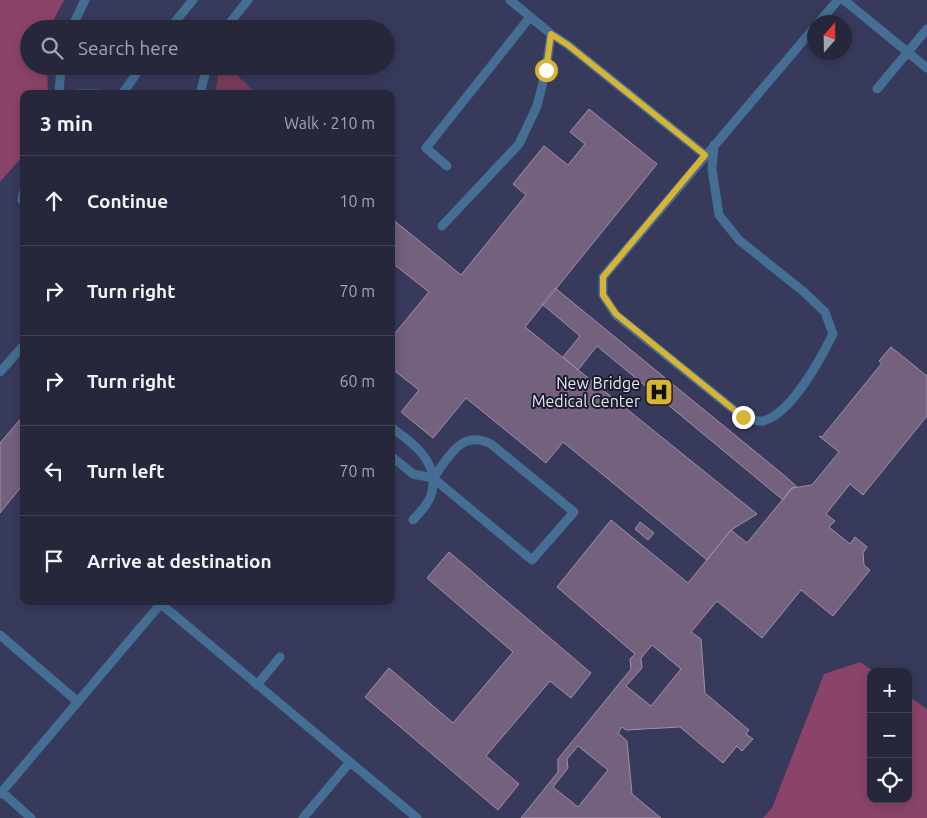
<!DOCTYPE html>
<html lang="en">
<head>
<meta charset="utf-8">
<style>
	body { margin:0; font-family:Ubuntu,sans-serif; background:#323346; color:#f1f3f6 }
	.controls { position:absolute; right:15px; bottom:15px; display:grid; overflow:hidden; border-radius:10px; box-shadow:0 2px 12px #0003 }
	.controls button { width:45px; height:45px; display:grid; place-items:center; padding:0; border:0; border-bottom:1px solid #424455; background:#26273b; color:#f1f3f6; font:25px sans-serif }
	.compass { position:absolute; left:807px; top:15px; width:45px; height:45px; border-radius:50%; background:#26273b; box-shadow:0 2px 12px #0003; rotate:20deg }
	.stop { position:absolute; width:15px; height:15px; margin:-11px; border:4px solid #d8b434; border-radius:50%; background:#fff }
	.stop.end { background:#d8b434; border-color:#fff; box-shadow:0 1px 5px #0008 }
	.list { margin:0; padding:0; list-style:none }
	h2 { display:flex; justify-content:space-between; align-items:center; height:65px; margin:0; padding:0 20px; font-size:21px }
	h2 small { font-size:16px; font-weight:400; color:#a4a5af }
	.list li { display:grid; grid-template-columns:32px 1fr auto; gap:15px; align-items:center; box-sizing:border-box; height:90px; padding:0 20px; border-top:1px solid #424455 }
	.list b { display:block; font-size:19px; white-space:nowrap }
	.list em { font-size:16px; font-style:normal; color:#a4a5af }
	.icon { flex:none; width:28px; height:28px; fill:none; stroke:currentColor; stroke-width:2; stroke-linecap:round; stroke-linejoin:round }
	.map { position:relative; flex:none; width:927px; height:818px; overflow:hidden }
	.search { position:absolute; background:#26273b; box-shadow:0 2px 12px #0003; left:20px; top:20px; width:375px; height:55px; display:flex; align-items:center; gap:12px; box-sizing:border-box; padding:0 18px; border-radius:28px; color:#a4a5af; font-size:19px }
	.panel { position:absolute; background:#26273b; box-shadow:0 2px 12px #0003; left:20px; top:90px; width:375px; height:515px; border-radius:10px }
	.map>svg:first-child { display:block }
</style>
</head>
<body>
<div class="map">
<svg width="927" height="818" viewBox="0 0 927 818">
	<rect width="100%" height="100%" fill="#32344f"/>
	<path fill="#383a5c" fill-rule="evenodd" d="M 64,0 L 927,0 L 927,709 L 908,696 L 908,672 L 875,672 L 860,662 L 772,808 L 763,818 L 0,818 L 0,182 L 24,155 L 24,601 L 391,601 L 391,94 L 48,94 L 47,66 L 386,66 L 386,29 L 49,29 ZM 814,22 L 844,22 L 844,52 L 814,52 Z"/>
	<path fill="#793d5c" d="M 222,66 L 227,66 L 257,94 L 215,94 L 218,76 Z"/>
	<path fill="#8b4469" d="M 0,0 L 64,0 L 49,29 L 29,29 L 29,66 L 47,66 L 48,94 L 24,94 L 24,155 L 0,182 Z
		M 860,662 L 875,672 L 871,672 L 871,799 L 908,799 L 908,696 L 927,709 L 927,818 L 763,818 L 772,808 L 824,674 Z"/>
	<path fill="#74617d" stroke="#a28eab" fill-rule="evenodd" d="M 589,109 L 657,164 L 525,327 L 757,514 L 731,530 L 707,560 L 563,442 L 546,463 L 466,398 L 433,438 L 401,412 L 419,390 L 391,368 L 391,338 L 429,292 L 391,262 L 391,218 L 461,275 L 526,195 L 513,184 L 544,146 L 568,165 L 585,144 L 570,132 Z
		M 555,288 L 785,476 L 797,487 L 792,488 L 783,500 L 597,346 L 578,370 L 563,357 L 580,336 L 542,304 Z
		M 891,347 L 927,376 L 927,416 L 863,495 L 850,484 L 826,514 L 835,521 L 829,527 L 850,544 L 855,537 L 867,547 L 863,553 L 864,565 L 870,570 L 833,616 L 801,590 L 762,638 L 717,601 L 691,632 L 701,639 L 705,693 L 749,730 L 746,734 L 753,739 L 742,751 L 737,746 L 723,763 L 680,727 L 626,730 L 622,727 L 618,733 L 627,741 L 632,794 L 661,818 L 521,818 L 558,772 L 558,759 L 631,669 L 630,659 L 635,654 L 557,587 L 611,520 L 688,583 L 731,530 L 747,543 L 792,488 L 812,485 L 839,452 L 819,436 L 822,437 L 882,363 L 879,361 ZM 652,645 L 681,669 L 651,706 L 626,686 L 642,668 L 641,658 ZM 578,746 L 608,770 L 578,807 L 553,787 L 568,768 L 567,759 Z
		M 24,415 L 24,490 L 21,487 L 0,513 L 0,443 Z
		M 640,522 L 654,533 L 648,540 L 635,529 Z
		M 449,552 L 591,673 L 571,698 L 550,681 L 486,756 L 519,784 L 498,810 L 365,697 L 389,668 L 453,723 L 513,652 L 427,578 Z"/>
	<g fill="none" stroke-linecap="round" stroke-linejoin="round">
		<path stroke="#446e93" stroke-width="9" d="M 844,0 L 927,68
			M 819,22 L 838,0
			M 71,29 L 85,0
			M 169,29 L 193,0
			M 225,29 L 248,0
			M 551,34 L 568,45 L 705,155
			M 877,89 L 927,29
			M 59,94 L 61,66
			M 77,94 L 98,94
			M 122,94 L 142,66
			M 200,94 L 207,66
			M 714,145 L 712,169 L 719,215 L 739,240 L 804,292 L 825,312 L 833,334 C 821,358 791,414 763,421 C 757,422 749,418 743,417 L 616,315 L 603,295 L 603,277 L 814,28
			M 447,166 L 426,148 L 530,17
			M 22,200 L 24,190
			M 442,226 L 519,144 L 537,106 L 546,70 L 551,34 L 510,0
			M 0,372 L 24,345
			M 391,427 C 409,441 430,454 433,478 L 413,474 L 391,456
			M 413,520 C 426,506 434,498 433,478 C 449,457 461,429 491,444 L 574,512 L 532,560 L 433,478
			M 161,604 L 417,818
			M 0,635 L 78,702
			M 257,685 L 280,657
			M 2,792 L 31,818
			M 0,794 L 163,601
			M 303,818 L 350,762"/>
	</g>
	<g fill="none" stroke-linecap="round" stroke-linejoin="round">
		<path stroke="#d8b434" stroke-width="6" d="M 546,70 L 551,34 L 568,45 L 705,155 L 603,277 L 603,295 L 616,314 L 743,417"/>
	</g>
	<defs>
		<symbol id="hospital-square" viewBox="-11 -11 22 22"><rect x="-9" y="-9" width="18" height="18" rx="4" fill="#d8b434" stroke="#1c1d2a"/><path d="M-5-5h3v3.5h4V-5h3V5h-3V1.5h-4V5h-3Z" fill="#111"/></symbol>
	</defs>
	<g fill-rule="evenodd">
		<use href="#hospital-square" x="643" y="376" width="32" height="32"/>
	</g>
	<g text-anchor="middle" stroke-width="4" stroke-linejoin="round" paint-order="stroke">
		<g font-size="16" fill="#e3e6f7" stroke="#1c1d2a" text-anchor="end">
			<text x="640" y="389">New Bridge<tspan x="640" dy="18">Medical Center</tspan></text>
		</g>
	</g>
</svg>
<div class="controls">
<button>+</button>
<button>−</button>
<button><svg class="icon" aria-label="locate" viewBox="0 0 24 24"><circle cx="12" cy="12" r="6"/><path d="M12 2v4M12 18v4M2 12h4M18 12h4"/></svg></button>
</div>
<svg class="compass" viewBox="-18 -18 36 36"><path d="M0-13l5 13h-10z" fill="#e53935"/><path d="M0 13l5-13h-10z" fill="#a4a5af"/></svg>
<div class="stop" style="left:546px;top:70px"></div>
<div class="stop end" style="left:743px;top:417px"></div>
<div class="search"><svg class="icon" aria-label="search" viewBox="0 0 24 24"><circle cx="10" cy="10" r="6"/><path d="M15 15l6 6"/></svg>Search here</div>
<section class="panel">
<h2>3 min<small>Walk · 210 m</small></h2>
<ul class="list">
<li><svg class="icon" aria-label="ahead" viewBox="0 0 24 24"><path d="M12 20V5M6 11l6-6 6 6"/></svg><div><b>Continue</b></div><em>10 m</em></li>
<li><svg class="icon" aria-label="right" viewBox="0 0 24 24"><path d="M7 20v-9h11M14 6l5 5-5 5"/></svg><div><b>Turn right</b></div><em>70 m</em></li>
<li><svg class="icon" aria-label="right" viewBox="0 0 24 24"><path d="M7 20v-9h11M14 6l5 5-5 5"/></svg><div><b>Turn right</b></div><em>60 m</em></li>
<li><svg class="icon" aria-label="left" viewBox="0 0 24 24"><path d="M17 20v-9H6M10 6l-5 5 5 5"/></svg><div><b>Turn left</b></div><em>70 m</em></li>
<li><svg class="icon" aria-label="arrive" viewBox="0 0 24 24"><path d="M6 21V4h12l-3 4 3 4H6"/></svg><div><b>Arrive at destination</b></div></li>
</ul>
</section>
</div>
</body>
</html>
